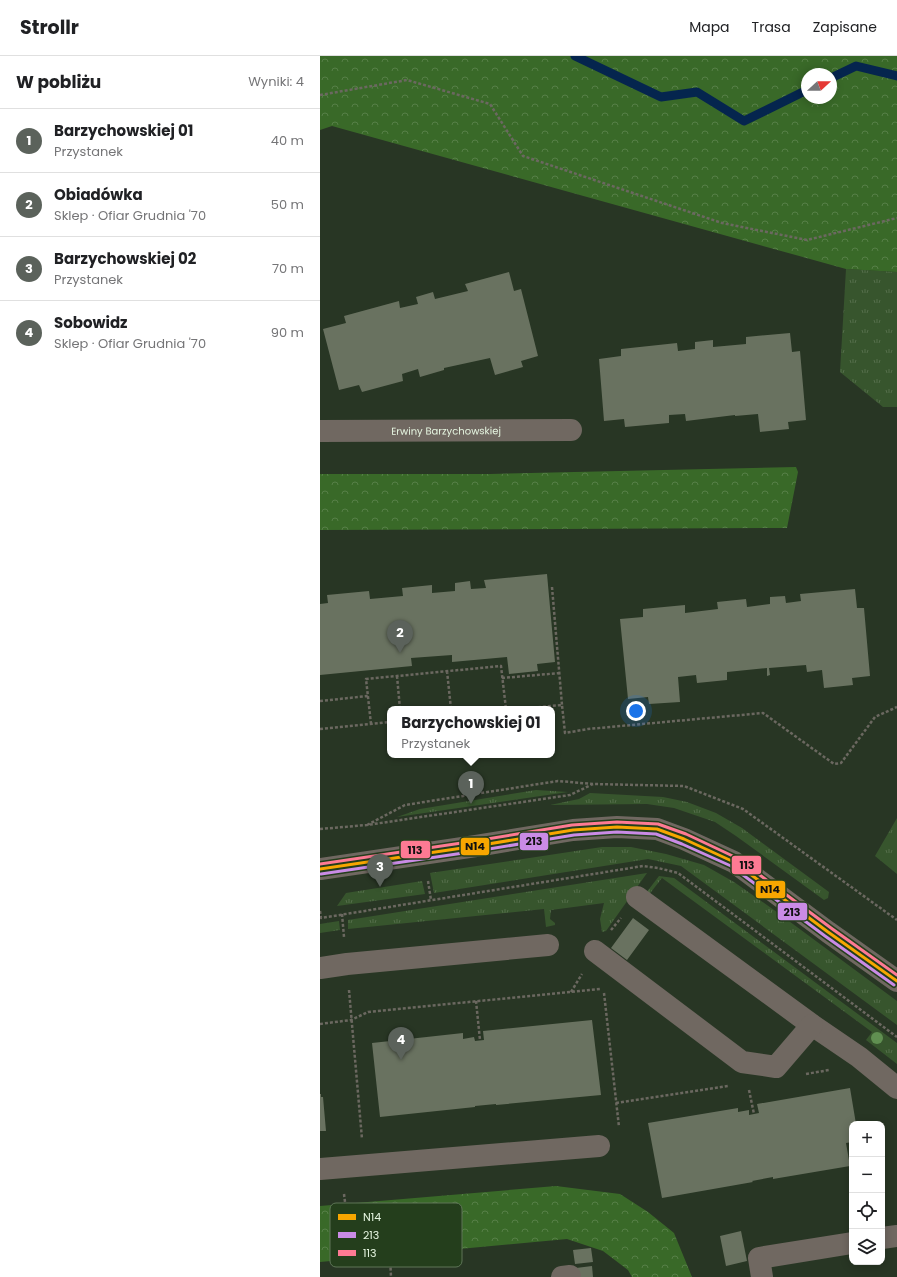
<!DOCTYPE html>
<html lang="pl">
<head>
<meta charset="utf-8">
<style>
	body { margin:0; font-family:Poppins,sans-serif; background:#f6f6f6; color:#202124 }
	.controls { position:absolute; right:12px; bottom:12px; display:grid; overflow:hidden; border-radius:8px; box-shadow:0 2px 10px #0003 }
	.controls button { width:36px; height:36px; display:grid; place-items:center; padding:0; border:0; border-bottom:1px solid #e0e0e0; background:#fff; color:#202124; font:20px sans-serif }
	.compass { position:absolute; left:481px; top:12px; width:36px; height:36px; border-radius:50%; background:#fff; box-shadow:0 2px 10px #0003; rotate:69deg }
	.you { position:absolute; left:316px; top:655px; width:14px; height:14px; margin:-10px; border:3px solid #fff; border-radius:50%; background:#1a73e8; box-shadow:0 0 0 6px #1a73e833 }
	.badge { display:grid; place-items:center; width:26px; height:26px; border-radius:50%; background:#5b625b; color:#fff; font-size:13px; font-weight:700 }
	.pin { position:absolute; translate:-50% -33px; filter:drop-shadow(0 1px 2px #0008) }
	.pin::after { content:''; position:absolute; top:21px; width:14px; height:12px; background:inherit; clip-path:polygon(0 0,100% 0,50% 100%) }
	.popup { position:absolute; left:67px; top:650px; width:168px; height:52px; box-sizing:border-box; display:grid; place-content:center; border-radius:8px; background:#fff; filter:drop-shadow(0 1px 3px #0005); font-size:13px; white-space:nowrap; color:#757577 }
	.popup b { font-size:15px; color:#202124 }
	.popup::after { content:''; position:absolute; left:50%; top:100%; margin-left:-8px; border:8px solid transparent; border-top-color:#fff }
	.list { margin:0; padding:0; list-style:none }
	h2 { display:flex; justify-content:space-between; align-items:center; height:52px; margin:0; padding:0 16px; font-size:17px }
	h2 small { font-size:13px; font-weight:400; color:#757577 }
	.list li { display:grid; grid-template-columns:26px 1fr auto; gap:12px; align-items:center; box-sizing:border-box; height:64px; padding:0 16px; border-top:1px solid #e0e0e0 }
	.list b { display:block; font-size:15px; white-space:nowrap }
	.list p { margin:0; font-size:13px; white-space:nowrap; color:#757577 }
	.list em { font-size:13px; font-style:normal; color:#757577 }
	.icon { flex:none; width:22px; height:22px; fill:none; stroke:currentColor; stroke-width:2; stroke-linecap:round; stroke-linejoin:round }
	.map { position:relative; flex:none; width:577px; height:1221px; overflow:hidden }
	header { display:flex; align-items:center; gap:24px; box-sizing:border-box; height:56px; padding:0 20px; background:#fff; border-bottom:1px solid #e0e0e0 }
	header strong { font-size:19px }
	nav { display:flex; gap:22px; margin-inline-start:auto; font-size:14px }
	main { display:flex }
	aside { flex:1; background:#fff }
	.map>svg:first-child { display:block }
</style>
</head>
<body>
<header>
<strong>Strollr</strong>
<nav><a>Mapa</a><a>Trasa</a><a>Zapisane</a></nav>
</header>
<main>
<aside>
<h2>W pobliżu<small>Wyniki: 4</small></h2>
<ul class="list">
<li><span class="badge">1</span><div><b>Barzychowskiej 01</b><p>Przystanek</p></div><em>40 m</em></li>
<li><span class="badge">2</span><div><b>Obiadówka</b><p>Sklep · Ofiar Grudnia '70</p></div><em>50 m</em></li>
<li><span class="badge">3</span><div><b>Barzychowskiej 02</b><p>Przystanek</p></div><em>70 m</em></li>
<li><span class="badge">4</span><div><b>Sobowidz</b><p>Sklep · Ofiar Grudnia '70</p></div><em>90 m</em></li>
</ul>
</aside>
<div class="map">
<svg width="577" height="1221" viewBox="0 0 577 1221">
	<defs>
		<pattern id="grass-tufts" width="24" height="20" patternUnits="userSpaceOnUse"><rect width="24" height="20" fill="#37552d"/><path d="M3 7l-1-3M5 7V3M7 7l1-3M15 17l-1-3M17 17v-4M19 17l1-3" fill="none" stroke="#546e4b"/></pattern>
		<pattern id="forest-crowns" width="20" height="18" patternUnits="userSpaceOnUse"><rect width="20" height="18" fill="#396928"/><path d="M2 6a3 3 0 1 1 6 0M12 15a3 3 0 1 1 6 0" fill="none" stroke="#567f47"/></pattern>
	</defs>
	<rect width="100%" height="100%" fill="#283624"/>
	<path fill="url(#grass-tufts)" d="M 526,213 L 577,216 L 577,351 L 563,351 L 520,316 Z
		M 216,734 L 248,736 L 77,761 L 100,753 Z
		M 270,737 L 343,741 L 367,746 L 396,757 L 422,772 L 509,836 L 508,842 L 504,844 L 416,780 L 395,766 L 354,752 L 327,748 L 230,749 L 259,743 Z
		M 577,762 L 577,818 L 555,800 Z
		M 282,791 L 311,791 L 346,798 L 384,809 L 414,826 L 454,854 L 577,945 L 577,969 L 361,810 L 328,803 L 114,837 L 110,817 Z
		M 327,817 L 286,875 L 282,876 L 280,863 L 284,847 L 231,854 L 230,863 L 235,867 L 235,869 L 226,871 L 224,853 L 28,873 L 28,864 Z
		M 339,820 L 354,822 L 577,987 L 577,1008 L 546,984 L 552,976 L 342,822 L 324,845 L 323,841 Z
		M 102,825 L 105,838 L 17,850 L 26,837 Z
		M 19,865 L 20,874 L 0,877 L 0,868 Z"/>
	<path fill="url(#forest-crowns)" fill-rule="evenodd" d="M 0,0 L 577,0 L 577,216 L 526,213 L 12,70 L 0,74 ZM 487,18 L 511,18 L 511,42 L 487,42 Z
		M 476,411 L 478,416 L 467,472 L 0,474 L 0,418 L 170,418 Z
		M 236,1130 L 300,1138 L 328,1156 L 354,1177 L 372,1221 L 312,1221 L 308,1214 L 283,1195 L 247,1183 L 0,1206 L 0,1150 Z"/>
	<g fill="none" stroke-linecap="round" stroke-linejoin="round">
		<path stroke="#05254e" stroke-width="9" d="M 255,0 L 341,41 L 377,36 L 424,65 L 487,34
			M 511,22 L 536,10 L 577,20"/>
	</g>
	<path fill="#697260" d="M 189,216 L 194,235 L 201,233 L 218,300 L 201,305 L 203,311 L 175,319 L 170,302 L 124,312 L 124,314 L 100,321 L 98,313 L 82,318 L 83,325 L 42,336 L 39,329 L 19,334 L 3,273 L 26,267 L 24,260 L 79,245 L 80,252 L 98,248 L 96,241 L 113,236 L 115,243 L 148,235 L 145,228 Z
		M 470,277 L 472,296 L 480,295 L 486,364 L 468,366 L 469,373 L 440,376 L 438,358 L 415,360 L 415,359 L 366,365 L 365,358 L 349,359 L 349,367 L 305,371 L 304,363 L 284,365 L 279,303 L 301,300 L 301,293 L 357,287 L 358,295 L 375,293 L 375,286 L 393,284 L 393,291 L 426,288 L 426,281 Z
		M 227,518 L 235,606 L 217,608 L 218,615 L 189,618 L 187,601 L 132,606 L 132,599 L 91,602 L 92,610 L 0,619 L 0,548 L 8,547 L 7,539 L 49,535 L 50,543 L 83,540 L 82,532 L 112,529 L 112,537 L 135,535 L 135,527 L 150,525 L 151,533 L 166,532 L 164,524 Z
		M 535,533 L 537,552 L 544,552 L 550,620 L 532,622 L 533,629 L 504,632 L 502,614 L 487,616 L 486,609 L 449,612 L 450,619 L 447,620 L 447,612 L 407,616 L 407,624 L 377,627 L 376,619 L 358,621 L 360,646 L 329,648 L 328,641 L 308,643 L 300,563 L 323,561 L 323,553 L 365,549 L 365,557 L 398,553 L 397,546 L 426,543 L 427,551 L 450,548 L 450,541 L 465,540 L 466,547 L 481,545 L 480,538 Z
		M 313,862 L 329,874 L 307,904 L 291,892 Z
		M 272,964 L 281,1039 L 176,1049 L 176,1048 L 155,1050 L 155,1051 L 60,1061 L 52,987 L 143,977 L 143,983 L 154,981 L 155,985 L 164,984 L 163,975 Z
		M 530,1032 L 536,1068 L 532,1068 L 532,1086 L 526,1087 L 530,1110 L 453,1123 L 453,1121 L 432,1125 L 433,1126 L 342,1142 L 328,1067 L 418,1052 L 418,1056 L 429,1054 L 429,1059 L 439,1057 L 437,1048 Z
		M 0,1038 L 1,1038 L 1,1041 L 3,1041 L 6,1075 L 0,1075 Z
		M 421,1175 L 427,1205 L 406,1210 L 400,1180 Z
		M 271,1192 L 273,1206 L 255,1208 L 253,1194 Z
		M 272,1210 L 273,1221 L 257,1221 L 256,1212 Z"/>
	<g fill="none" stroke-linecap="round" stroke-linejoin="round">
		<path stroke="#6b6860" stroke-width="2.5" stroke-dasharray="3 2" stroke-linecap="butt" d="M 0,39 L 87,24 L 170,48 L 203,100 L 402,167 L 487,184 L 577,162
			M 232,531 L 242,649
			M 127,615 L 131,653
			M 77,620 L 80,653
			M 182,622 L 240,617
			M 0,645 L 48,640
			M 198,653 L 242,649 L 245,677 L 268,673 L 443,657 L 514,708 L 521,707 L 555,661 L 577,651
			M 51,668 L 46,623 L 181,610 L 186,653
			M 0,673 L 70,666
			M 47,769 L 85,749 L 238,725 L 273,728 L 364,730 L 423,753 L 577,864
			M 0,773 L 47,769 L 250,739 L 273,728
			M 108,825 L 111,844
			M 0,855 L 1,862 L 323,810 L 338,812 L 358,817 L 577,981
			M 22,858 L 24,881
			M 291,874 L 301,862
			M 29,934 L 42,1083
			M 251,936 L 262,918
			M 284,937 L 299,1071
			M 156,945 L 160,984
			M 0,968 L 31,964 L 48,956 L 280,933
			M 486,1018 L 509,1014
			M 429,1034 L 434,1058
			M 296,1047 L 408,1030
			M 24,1138 L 25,1146 L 70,1200 L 71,1221"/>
		<g stroke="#706861" stroke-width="22">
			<path id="s1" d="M 0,375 L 251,374"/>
			<path d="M 0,813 L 156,790 L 253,774 L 297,771 L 337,773 L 364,783 L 414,806 L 508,876 L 577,925"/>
			<path d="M 317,841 L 492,969 L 539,1001 L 577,1032"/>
			<path d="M 275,895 L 422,1006 L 456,1011 L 492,969"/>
			<path d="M 0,912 L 27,908 L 228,889"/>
			<path d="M 0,1113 L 279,1090"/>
			<path d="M 562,1182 L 577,1180"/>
			<path d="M 242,1221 L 250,1220"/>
			<path d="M 442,1221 L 439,1202 L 532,1187"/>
		</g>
		<defs>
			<path id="bus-1" d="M 0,813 L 156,790 L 253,774 L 297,771 L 337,773 L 364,783 L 414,806 L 508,876 L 577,925"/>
			<path id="bus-2" d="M 1,818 L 157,795 L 254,779 L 297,776 L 336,778 L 362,788 L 411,810 L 505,880 L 574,929"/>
			<path id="bus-3" d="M 0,808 L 155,785 L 252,769 L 297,766 L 338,768 L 366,778 L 417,802 L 511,872 L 577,919"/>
		</defs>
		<use href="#bus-1" stroke="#243e1c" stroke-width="6"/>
		<use href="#bus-2" stroke="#243e1c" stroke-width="6"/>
		<use href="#bus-3" stroke="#243e1c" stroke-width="6"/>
		<use href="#bus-1" stroke="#f7a600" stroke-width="3"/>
		<use href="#bus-2" stroke="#ca8be6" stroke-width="3"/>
		<use href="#bus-3" stroke="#fe7a93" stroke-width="3"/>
	</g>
	<circle fill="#608f51" cx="557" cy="982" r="6"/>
	<g text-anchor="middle" stroke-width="4" stroke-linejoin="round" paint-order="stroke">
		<g font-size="10" fill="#e5f5e0" stroke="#243e1c">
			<text dy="4" stroke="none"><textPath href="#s1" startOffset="126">Erwiny Barzychowskiej</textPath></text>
		</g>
	</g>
	<rect x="10" y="1147" width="132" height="64" rx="6" fill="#243e1c" stroke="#5e7557" stroke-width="1"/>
	<rect x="18" y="1158" width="18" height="6" fill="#f7a600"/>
	<rect x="18" y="1176" width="18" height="6" fill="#ca8be6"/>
	<rect x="18" y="1194" width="18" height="6" fill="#fe7a93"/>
	<g font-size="11" fill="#e5f5e0">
		<text x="43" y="1165">N14</text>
		<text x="43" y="1183">213</text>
		<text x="43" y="1201">113</text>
	</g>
	<g stroke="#243e1c" stroke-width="1.5">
		<rect x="199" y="776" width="30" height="19" rx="4" fill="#ca8be6"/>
		<rect x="140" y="781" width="30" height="19" rx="4" fill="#f7a600"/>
		<rect x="80" y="784" width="31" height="19" rx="4" fill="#fe7a93"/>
		<rect x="411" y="799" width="31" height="20" rx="4" fill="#fe7a93"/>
		<rect x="435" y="824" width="31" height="19" rx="4" fill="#f7a600"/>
		<rect x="457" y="846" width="31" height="19" rx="4" fill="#ca8be6"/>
	</g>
	<g font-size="11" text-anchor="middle" font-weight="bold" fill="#111">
		<text x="214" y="789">213</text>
		<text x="155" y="794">N14</text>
		<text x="95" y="798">113</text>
		<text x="427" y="813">113</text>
		<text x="450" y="837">N14</text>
		<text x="472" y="860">213</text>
	</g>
</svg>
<div class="controls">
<button>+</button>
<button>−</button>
<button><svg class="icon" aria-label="locate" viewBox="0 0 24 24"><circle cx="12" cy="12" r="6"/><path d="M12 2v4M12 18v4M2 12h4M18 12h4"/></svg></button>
<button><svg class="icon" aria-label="layers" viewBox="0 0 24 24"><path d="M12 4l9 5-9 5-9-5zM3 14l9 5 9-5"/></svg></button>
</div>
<svg class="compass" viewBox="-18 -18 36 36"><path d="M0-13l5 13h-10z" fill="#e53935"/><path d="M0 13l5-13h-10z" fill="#757577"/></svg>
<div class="you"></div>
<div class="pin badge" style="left:151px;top:748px">1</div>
<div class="popup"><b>Barzychowskiej 01</b>Przystanek</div>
<div class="pin badge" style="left:80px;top:597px">2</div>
<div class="pin badge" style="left:60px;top:831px">3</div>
<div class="pin badge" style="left:81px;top:1004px">4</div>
</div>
</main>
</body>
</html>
